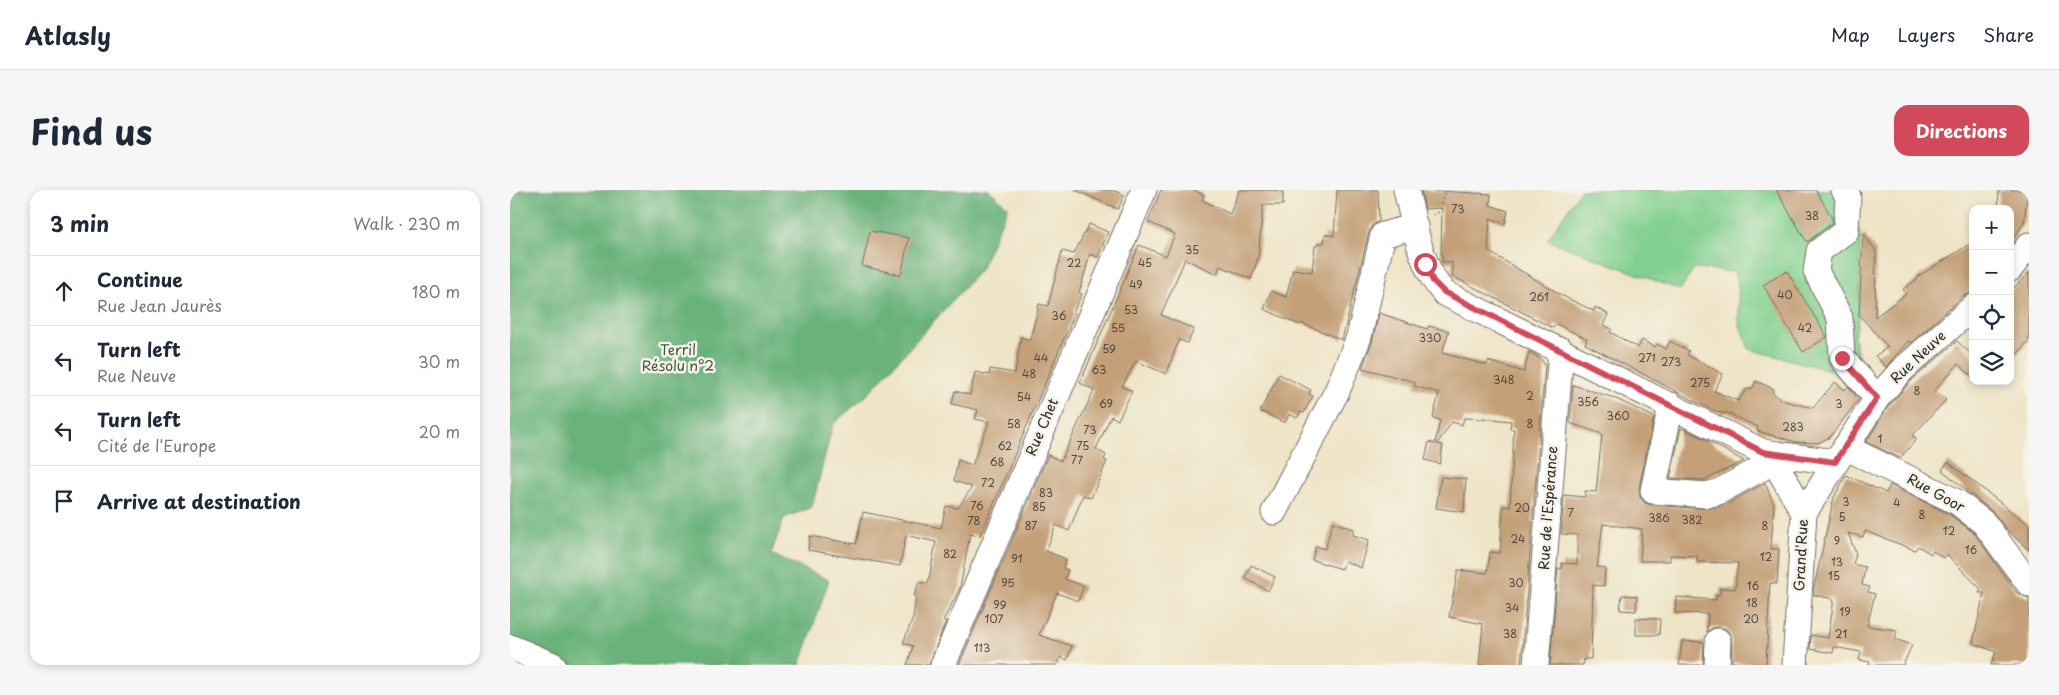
<!DOCTYPE html>
<html lang="en">
<head>
<meta charset="utf-8">
<style>
	body { margin:0; font-family:"Playpen Sans",sans-serif; background:#f6f6f7; color:#1f2937 }
	.controls { position:absolute; right:15px; top:15px; display:grid; overflow:hidden; border-radius:10px; box-shadow:0 2px 8px #0003 }
	.controls button { width:45px; height:45px; display:grid; place-items:center; padding:0; border:0; border-bottom:1px solid #e0e1e3; background:#fff; color:#1f2937; font:25px sans-serif }
	.stop { position:absolute; width:15px; height:15px; margin:-11px; border:4px solid #d1495b; border-radius:50%; background:#fff }
	.stop.end { background:#d1495b; border-color:#fff; box-shadow:0 1px 5px #0008 }
	.list { margin:0; padding:0; list-style:none }
	h2 { display:flex; justify-content:space-between; align-items:center; height:65px; margin:0; padding:0 20px; font-size:21px }
	h2 small { font-size:16px; font-weight:400; color:#747a83 }
	.list li { display:grid; grid-template-columns:32px 1fr auto; gap:15px; align-items:center; box-sizing:border-box; height:70px; padding:0 20px; border-top:1px solid #e0e1e3 }
	.list b { display:block; font-size:19px; white-space:nowrap }
	.list p { margin:0; font-size:16px; white-space:nowrap; color:#747a83 }
	.list em { font-size:16px; font-style:normal; color:#747a83 }
	.icon { flex:none; width:28px; height:28px; fill:none; stroke:currentColor; stroke-width:2; stroke-linecap:round; stroke-linejoin:round }
	.map { position:relative; flex:none; width:1519px; height:475px; overflow:hidden; border-radius:15px }
	header { display:flex; align-items:center; gap:30px; box-sizing:border-box; height:70px; padding:0 25px; background:#fff; border-bottom:1px solid #e0e1e3 }
	header strong { font-size:24px }
	nav { display:flex; gap:28px; margin-inline-start:auto; font-size:18px }
	.intro { display:flex; align-items:center; justify-content:space-between; box-sizing:border-box; height:120px; padding:0 30px }
	h1 { margin:0; font-size:35px }
	.button { padding:12px 22px; border-radius:15px; background:#d1495b; color:#fff; font-size:18px; font-weight:700 }
	main { display:flex; gap:30px; padding:0 30px }
	aside { flex:1; background:#fff; border-radius:15px; box-shadow:0 2px 8px #0003 }
	.map>svg:first-child { display:block }
</style>
</head>
<body>
<header>
<strong>Atlasly</strong>
<nav><a>Map</a><a>Layers</a><a>Share</a></nav>
</header>
<div class="intro"><h1>Find us</h1><a class="button">Directions</a></div>
<main>
<aside>
<h2>3 min<small>Walk · 230 m</small></h2>
<ul class="list">
<li><svg class="icon" aria-label="ahead" viewBox="0 0 24 24"><path d="M12 20V5M6 11l6-6 6 6"/></svg><div><b>Continue</b><p>Rue Jean Jaurès</p></div><em>180 m</em></li>
<li><svg class="icon" aria-label="left" viewBox="0 0 24 24"><path d="M17 20v-9H6M10 6l-5 5 5 5"/></svg><div><b>Turn left</b><p>Rue Neuve</p></div><em>30 m</em></li>
<li><svg class="icon" aria-label="left" viewBox="0 0 24 24"><path d="M17 20v-9H6M10 6l-5 5 5 5"/></svg><div><b>Turn left</b><p>Cité de l'Europe</p></div><em>20 m</em></li>
<li><svg class="icon" aria-label="arrive" viewBox="0 0 24 24"><path d="M6 21V4h12l-3 4 3 4H6"/></svg><div><b>Arrive at destination</b></div></li>
</ul>
</aside>
<div class="map">
<svg width="1519" height="475" viewBox="0 0 1519 475">
	<rect width="100%" height="100%" fill="#f7f3e8"/>
	<filter id="ink" filterUnits="userSpaceOnUse"><feTurbulence type="fractalNoise" baseFrequency=".02" numOctaves="2"/><feDisplacementMap in="SourceGraphic" scale="10" xChannelSelector="R" yChannelSelector="G"/><feConvolveMatrix kernelMatrix="1 2 1 2 8 2 1 2 1" color-interpolation-filters="sRGB"/></filter>
	<filter id="wash" filterUnits="userSpaceOnUse"><feTurbulence type="fractalNoise" baseFrequency=".0096" numOctaves="4" result="noise"/><feDisplacementMap in="SourceGraphic" scale="20" xChannelSelector="R" yChannelSelector="G"/><feGaussianBlur stdDeviation="1.12" result="paint"/><feColorMatrix in="noise" values="0 0 0 0 0 0 0 0 0 0 0 0 0 0 0 0 0 1.4 0 .05"/><feComposite in="paint" operator="in"/></filter>
	<g filter="url(#wash)">
		<rect width="100%" height="100%" fill="#eee4c6"/>
		<path fill="#82d08f" stroke="#567e5d" d="M 1071,0 L 1344,0 L 1346,32 L 1350,45 L 1349,126 L 1344,147 L 1357,210 L 1319,180 L 1239,159 L 1229,133 L 1228,96 L 1224,82 L 1184,78 L 1170,100 L 1037,50 Z"/>
		<path fill="#69b27a" stroke="#4a6e52" d="M 0,0 L 479,0 L 498,17 L 470,80 L 357,205 L 323,234 L 302,317 L 274,328 L 261,364 L 319,390 L 290,475 L 39,475 L 0,457 Z"/>
		<g id="blocks">
			<path fill="#c4a079" d="M 565,0 L 603,0 L 614,5 L 608,19 Z
				M 651,0 L 684,0 L 694,5 L 692,10 L 720,24 L 729,0 L 773,0 L 773,15 L 753,15 L 748,68 L 741,89 L 710,76 L 707,84 L 675,69 L 651,125 L 684,139 L 678,153 L 669,150 L 656,184 L 626,171 L 612,197 L 622,201 L 608,230 L 601,226 L 586,259 L 596,265 L 594,270 L 597,271 L 581,308 L 573,305 L 559,341 L 546,335 L 536,361 L 556,369 L 553,378 L 558,380 L 555,389 L 574,396 L 568,411 L 547,403 L 529,445 L 562,456 L 557,470 L 551,467 L 547,475 L 449,475 L 538,265 L 551,271 L 584,200 L 570,193 L 629,55 L 656,66 L 665,44 L 638,32 Z
				M 827,0 L 868,0 L 869,31 L 862,35 L 859,42 L 832,150 L 791,133 L 790,135 L 754,119 L 761,101 L 776,107 L 783,79 L 802,82 L 805,56 L 807,56 L 808,53 L 814,53 L 815,44 L 824,46 Z
				M 911,0 L 981,4 L 980,15 L 998,21 L 995,34 L 980,28 L 978,61 L 1053,106 L 1084,121 L 1085,117 L 1098,124 L 1093,135 L 1102,139 L 1100,142 L 1128,158 L 1132,150 L 1145,157 L 1147,154 L 1156,159 L 1160,151 L 1179,161 L 1177,165 L 1213,184 L 1204,201 L 1228,211 L 1236,200 L 1243,198 L 1246,191 L 1264,199 L 1262,202 L 1271,210 L 1303,218 L 1325,192 L 1335,200 L 1338,196 L 1349,209 L 1320,247 L 1308,253 L 1286,252 L 1247,241 L 1248,237 L 1215,222 L 1214,224 L 1200,219 L 1075,154 L 1077,149 L 1046,134 L 1043,138 L 942,86 L 942,72 L 933,72 L 931,64 L 932,18 L 915,19 Z
				M 1266,0 L 1306,0 L 1322,28 L 1322,33 L 1297,52 Z
				M 1489,0 L 1518,0 L 1514,32 L 1500,54 L 1500,19 L 1488,19 Z
				M 579,34 L 598,42 L 588,67 L 580,64 L 569,103 L 572,104 L 563,122 L 565,123 L 470,346 L 460,344 L 450,398 L 433,431 L 436,431 L 419,475 L 397,475 L 403,456 L 393,453 L 403,428 L 406,406 L 404,406 L 409,392 L 418,394 L 426,352 L 396,345 L 390,376 L 298,360 L 300,346 L 346,354 L 353,322 L 431,338 L 436,316 L 448,318 L 462,297 L 444,291 L 448,270 L 462,275 L 479,232 L 465,229 L 468,220 L 442,214 L 445,201 L 460,205 L 465,182 L 479,185 L 480,179 L 505,183 L 511,147 L 520,150 L 529,114 L 538,116 L 552,61 L 564,64 Z
				M 360,41 L 399,48 L 391,85 L 352,76 Z
				M 1353,43 L 1366,61 L 1365,127 L 1396,104 L 1393,99 L 1408,89 L 1407,87 L 1463,52 L 1463,103 L 1453,106 L 1401,153 L 1398,151 L 1376,177 L 1365,166 L 1378,157 L 1349,125 Z
				M 1277,81 L 1317,147 L 1293,162 L 1253,95 Z
				M 1519,82 L 1519,150 L 1500,173 L 1500,102 Z
				M 869,123 L 917,139 L 919,136 L 939,141 L 932,163 L 977,175 L 978,171 L 1014,182 L 1019,162 L 1031,169 L 1035,175 L 1011,475 L 969,475 L 973,434 L 939,427 L 948,380 L 977,383 L 980,362 L 990,363 L 993,316 L 1000,317 L 1004,239 L 1000,239 L 1001,231 L 973,228 L 973,229 L 954,228 L 952,235 L 942,232 L 927,254 L 933,255 L 930,274 L 915,270 L 919,252 L 925,254 L 930,230 L 923,228 L 929,203 L 904,196 L 905,192 L 852,178 L 862,152 Z
				M 1447,151 L 1463,166 L 1463,187 L 1448,174 L 1424,201 L 1436,210 L 1402,246 L 1407,249 L 1390,268 L 1356,252 L 1378,217 L 1402,190 Z
				M 769,184 L 801,200 L 799,204 L 803,206 L 794,223 L 791,222 L 787,228 L 779,224 L 775,233 L 750,221 Z
				M 1063,195 L 1104,208 L 1144,227 L 1129,298 L 1130,307 L 1135,313 L 1142,315 L 1199,319 L 1215,315 L 1255,293 L 1264,314 L 1261,359 L 1269,359 L 1267,394 L 1260,393 L 1256,475 L 1222,472 L 1221,445 L 1216,439 L 1209,437 L 1202,438 L 1197,442 L 1198,424 L 1165,423 L 1166,407 L 1206,410 L 1206,405 L 1210,404 L 1210,398 L 1225,399 L 1228,373 L 1187,372 L 1187,366 L 1160,365 L 1160,371 L 1130,371 L 1132,339 L 1093,334 L 1087,377 L 1095,378 L 1094,396 L 1083,395 L 1081,469 L 1074,469 L 1073,475 L 1040,475 L 1048,378 L 1052,379 L 1052,373 L 1067,374 L 1067,345 L 1051,344 L 1054,305 L 1075,307 L 1075,301 L 1086,302 L 1092,244 L 1060,233 Z
				M 1171,238 L 1193,248 L 1234,271 L 1195,290 L 1160,288 Z
				M 1438,272 L 1519,335 L 1519,360 L 1497,340 L 1483,322 L 1432,280 Z
				M 1336,285 L 1376,303 L 1380,295 L 1439,324 L 1464,343 L 1507,403 L 1519,408 L 1519,475 L 1481,475 L 1486,462 L 1463,453 L 1474,403 L 1469,403 L 1471,399 L 1436,364 L 1433,368 L 1423,361 L 1421,364 L 1408,356 L 1405,360 L 1355,341 L 1353,347 L 1338,343 L 1346,364 L 1343,374 L 1355,377 L 1352,395 L 1360,397 L 1358,402 L 1365,404 L 1357,436 L 1387,440 L 1385,449 L 1402,455 L 1393,475 L 1359,475 L 1360,472 L 1349,470 L 1351,462 L 1324,457 L 1323,463 L 1300,459 L 1301,445 L 1318,448 L 1324,409 L 1304,405 L 1304,397 L 1324,307 Z
				M 931,287 L 956,289 L 954,322 L 926,318 Z
				M 823,332 L 844,339 L 843,345 L 859,350 L 851,378 L 835,371 L 832,379 L 802,370 L 806,356 L 815,359 Z
				M 741,375 L 765,387 L 758,401 L 735,388 Z
				M 1112,405 L 1127,406 L 1126,421 L 1110,420 Z
				M 1126,428 L 1150,429 L 1149,445 L 1126,445 Z
				M 1172,451 L 1194,452 L 1193,475 L 1169,475 Z"/>
		</g>
	</g>
	<g filter="url(#ink)">
		<use href="#blocks" fill-opacity="0" stroke="#6f6c61" stroke-width="1"/>
		<g fill="none" stroke-linecap="round" stroke-linejoin="round">
			<defs>
				<path id="minor" d="M 896,0 C 905,35 909,75 934,103 L 1253,262 L 1325,272
					M 1334,0 L 1338,6 L 1336,41 L 1309,61 L 1306,81 L 1330,128 L 1332,168 L 1367,208
					M 1500,79 L 1519,55
					M 1161,215 L 1143,301 L 1196,305 L 1208,302 L 1254,277 L 1253,262
					M 1335,257 L 1447,312 L 1474,333 L 1519,394
					M 1260,264 L 1294,323 L 1285,475
					M 764,322 L 827,201 L 849,147 L 873,45 L 905,36
					M 1294,323 L 1367,208 L 1392,180 L 1463,117
					M 0,457 L 43,475
					M 433,475 L 634,0
					M 1026,475 L 1051,160
					M 1207,475 L 1208,451"/>
			</defs>
			<use href="#minor" stroke="#6f6c61" stroke-width="27"/>
			<path stroke="#6f6c61" stroke-width="3" stroke-dasharray="1 4" stroke-linecap="butt" d="M 923,25 L 929,22 L 935,0"/>
			<use href="#minor" stroke="#fff" stroke-width="25"/>
		</g>
	</g>
	<g fill="none" stroke-linecap="round" stroke-linejoin="round" filter="url(#ink)">
		<path stroke="#d1495b" stroke-width="6" d="M 915,74 L 923,91 L 934,102 L 1253,262 L 1325,272 L 1367,208 L 1332,168"/>
	</g>
	<g text-anchor="middle" stroke-width="5" stroke-linejoin="round" paint-order="stroke">
		<g font-size="11" fill="#51483e">
			<text x="948" y="23">73</text>
			<text x="1302" y="30">38</text>
			<text x="682" y="64">35</text>
			<text x="564" y="77">22</text>
			<text x="635" y="77">45</text>
			<text x="626" y="99">49</text>
			<text x="1275" y="109">40</text>
			<text x="1029" y="111">261</text>
			<text x="621" y="124">53</text>
			<text x="549" y="130">36</text>
			<text x="608" y="142">55</text>
			<text x="1295" y="142">42</text>
			<text x="920" y="152">330</text>
			<text x="599" y="163">59</text>
			<text x="531" y="172">44</text>
			<text x="1137" y="172">271</text>
			<text x="1161" y="176">273</text>
			<text x="589" y="184">63</text>
			<text x="519" y="188">48</text>
			<text x="994" y="194">348</text>
			<text x="1190" y="197">275</text>
			<text x="1407" y="205">8</text>
			<text x="1020" y="210">2</text>
			<text x="514" y="211">54</text>
			<text x="1078" y="216">356</text>
			<text x="596" y="218">69</text>
			<text x="1329" y="218">3</text>
			<text x="1108" y="230">360</text>
			<text x="504" y="238">58</text>
			<text x="1020" y="238">8</text>
			<text x="1283" y="241">283</text>
			<text x="580" y="244">73</text>
			<text x="1370" y="253">1</text>
			<text x="495" y="260">62</text>
			<text x="573" y="260">75</text>
			<text x="567" y="274">77</text>
			<text x="487" y="276">68</text>
			<text x="478" y="297">72</text>
			<text x="536" y="307">83</text>
			<text x="1336" y="316">3</text>
			<text x="1387" y="317">4</text>
			<text x="467" y="320">76</text>
			<text x="529" y="321">85</text>
			<text x="1012" y="322">20</text>
			<text x="1061" y="327">7</text>
			<text x="1412" y="329">8</text>
			<text x="1332" y="331">5</text>
			<text x="1149" y="332">386</text>
			<text x="1182" y="334">382</text>
			<text x="464" y="335">78</text>
			<text x="521" y="340">87</text>
			<text x="1255" y="340">8</text>
			<text x="1439" y="345">12</text>
			<text x="1008" y="353">24</text>
			<text x="1327" y="355">9</text>
			<text x="1461" y="364">16</text>
			<text x="440" y="368">82</text>
			<text x="1256" y="371">12</text>
			<text x="507" y="373">91</text>
			<text x="1327" y="376">13</text>
			<text x="1324" y="390">15</text>
			<text x="498" y="397">95</text>
			<text x="1006" y="397">30</text>
			<text x="1243" y="400">16</text>
			<text x="1242" y="417">18</text>
			<text x="490" y="419">99</text>
			<text x="1002" y="422">34</text>
			<text x="1335" y="426">19</text>
			<text x="484" y="433">107</text>
			<text x="1241" y="433">20</text>
			<text x="1000" y="448">38</text>
			<text x="1331" y="448">21</text>
			<text x="472" y="462">113</text>
		</g>
		<g font-size="14" fill="#415444" stroke="#f7f3e8">
			<text x="168" y="165">Terril<tspan x="168" dy="16">Résolu n°2</tspan></text>
		</g>
		<g font-size="14" fill="#2b2b2b" stroke="#f7f3e8">
			<text transform="translate(1408 167) rotate(-43)" y="5">Rue Neuve</text>
			<text transform="translate(532 237) rotate(-67)" y="5">Rue Chet</text>
			<text transform="translate(1426 303) rotate(29)" y="5">Rue Goor</text>
			<text transform="translate(1038 318) rotate(-86)" y="5">Rue de l'Espérance</text>
			<text transform="translate(1291 365) rotate(-87)" y="5">Grand'Rue</text>
		</g>
	</g>
</svg>
<div class="controls">
<button>+</button>
<button>−</button>
<button><svg class="icon" aria-label="locate" viewBox="0 0 24 24"><circle cx="12" cy="12" r="6"/><path d="M12 2v4M12 18v4M2 12h4M18 12h4"/></svg></button>
<button><svg class="icon" aria-label="layers" viewBox="0 0 24 24"><path d="M12 4l9 5-9 5-9-5zM3 14l9 5 9-5"/></svg></button>
</div>
<div class="stop" style="left:915px;top:74px"></div>
<div class="stop end" style="left:1332px;top:168px"></div>
</div>
</main>
</body>
</html>
